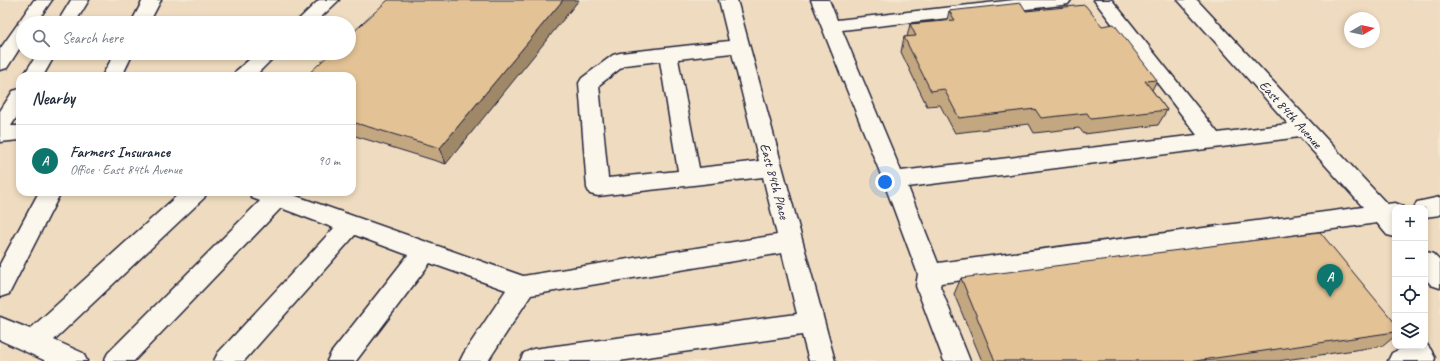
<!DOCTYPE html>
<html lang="en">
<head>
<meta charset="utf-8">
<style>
	body { margin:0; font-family:Caveat,sans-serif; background:#f2f2f3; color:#1f2937 }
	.controls { position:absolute; right:12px; bottom:12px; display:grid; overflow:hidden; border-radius:8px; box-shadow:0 2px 6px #0003 }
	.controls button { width:36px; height:36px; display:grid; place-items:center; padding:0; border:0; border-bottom:1px solid #e0e1e3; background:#fff; color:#1f2937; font:20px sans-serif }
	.compass { position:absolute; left:1344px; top:12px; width:36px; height:36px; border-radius:50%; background:#fff; box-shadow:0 2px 6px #0003; rotate:81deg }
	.you { position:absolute; left:885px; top:182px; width:14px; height:14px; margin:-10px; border:3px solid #fff; border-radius:50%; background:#1a73e8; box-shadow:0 0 0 6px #1a73e833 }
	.badge { display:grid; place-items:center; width:26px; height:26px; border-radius:50%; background:#0f766e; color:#fff; font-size:13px; font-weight:700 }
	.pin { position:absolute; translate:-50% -33px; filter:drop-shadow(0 1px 2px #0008) }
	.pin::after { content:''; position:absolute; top:21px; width:14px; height:12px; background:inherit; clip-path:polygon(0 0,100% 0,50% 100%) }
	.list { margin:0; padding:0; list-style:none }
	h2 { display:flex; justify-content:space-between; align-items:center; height:52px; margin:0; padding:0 16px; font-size:17px }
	h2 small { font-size:13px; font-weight:400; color:#747a83 }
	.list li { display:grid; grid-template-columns:26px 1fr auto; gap:12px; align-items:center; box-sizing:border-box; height:72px; padding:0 16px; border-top:1px solid #e0e1e3 }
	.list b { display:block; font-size:15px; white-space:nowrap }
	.list p { margin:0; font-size:13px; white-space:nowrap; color:#747a83 }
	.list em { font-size:13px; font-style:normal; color:#747a83 }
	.icon { flex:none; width:22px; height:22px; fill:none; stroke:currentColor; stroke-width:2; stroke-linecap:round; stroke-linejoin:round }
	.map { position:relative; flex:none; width:1440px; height:361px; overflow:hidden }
	.search { position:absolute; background:#fff; box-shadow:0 2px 6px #0003; left:16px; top:16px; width:340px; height:44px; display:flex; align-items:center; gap:10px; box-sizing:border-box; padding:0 14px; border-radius:22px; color:#747a83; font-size:15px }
	.panel { position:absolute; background:#fff; box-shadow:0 2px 6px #0003; left:16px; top:72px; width:340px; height:124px; border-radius:12px }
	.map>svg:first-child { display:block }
</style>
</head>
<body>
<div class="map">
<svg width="1440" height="361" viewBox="0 0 1440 361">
	<rect width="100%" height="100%" fill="#f4e7d2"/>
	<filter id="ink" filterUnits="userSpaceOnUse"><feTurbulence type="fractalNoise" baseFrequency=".025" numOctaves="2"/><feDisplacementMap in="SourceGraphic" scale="8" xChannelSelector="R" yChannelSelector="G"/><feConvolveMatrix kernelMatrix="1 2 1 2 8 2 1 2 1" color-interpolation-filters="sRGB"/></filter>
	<g filter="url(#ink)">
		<path fill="#efdcc0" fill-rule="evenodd" d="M 0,0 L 1440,0 L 1440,361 L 0,361 ZM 1350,18 L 1374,18 L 1374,42 L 1350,42 ZM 23,23 L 349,23 L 349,53 L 23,53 ZM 20,76 L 352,76 L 352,192 L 20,192 ZM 1395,208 L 1425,208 L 1425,346 L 1395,346 Z"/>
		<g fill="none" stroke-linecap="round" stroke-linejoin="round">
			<defs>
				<path id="minor" d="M 34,0 L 52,0 L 36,23 L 23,23 L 23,43 L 7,68 L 0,70 L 0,49 L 17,25 L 19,24 L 18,23 Z
					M 71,0 L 89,0 L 75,23 L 57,23 Z
					M 143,0 L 161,0 L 149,23 L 131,23 Z
					M 319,0 L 339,0 L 315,23 L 295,23 Z
					M 719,0 L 737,0 L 835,361 L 809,361 L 802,335 L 619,361 L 520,361 L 524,353 L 533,349 L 797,314 L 782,253 L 531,295 L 488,361 L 460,361 L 464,353 L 506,290 L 430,263 L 356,361 L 327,361 L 331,353 L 408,255 L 355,235 L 244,361 L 214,361 L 218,353 L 334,228 L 281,208 L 134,361 L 104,361 L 108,353 L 260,201 L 252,198 L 249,192 L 285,192 L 523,276 L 777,235 L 763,177 L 598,196 L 590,194 L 587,188 L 579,83 L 582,78 L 613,55 L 620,53 L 729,41 ZM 732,53 L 759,161 L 699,168 L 678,59 ZM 660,61 L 678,171 L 608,178 L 599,85 L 625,65 Z
					M 811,0 L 829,0 L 837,20 L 1014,0 L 1071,0 L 1068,4 L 1062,5 L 842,30 L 901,171 L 1197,135 L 1094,0 L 1112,0 L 1218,133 L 1288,124 L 1178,0 L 1197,0 L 1387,204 L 1395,203 L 1403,206 L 1404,208 L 1395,208 L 1395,237 L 1387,235 L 1377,223 L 941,283 L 940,286 L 970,361 L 944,361 L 916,286 L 918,274 L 883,180 ZM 1300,137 L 1363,207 L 938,263 L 908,187 Z
					M 38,53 L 56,53 L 43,76 L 23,76 Z
					M 115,53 L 133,53 L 122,76 L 102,76 Z
					M 257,53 L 278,53 L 255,76 L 233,76 L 236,71 Z
					M 20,89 L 20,112 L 11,126 L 20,126 L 20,140 L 0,142 L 0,111 L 13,91 Z
					M 39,192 L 61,192 L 9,294 L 0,297 L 0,264 Z
					M 181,192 L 207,192 L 204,198 L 54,340 L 83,353 L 87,361 L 46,361 L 0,340 L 0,317 L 30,329 Z
					M 1440,197 L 1440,215 L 1425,217 L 1425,208 L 1414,208 L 1417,202 Z
					M 1425,251 L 1433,254 L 1440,261 L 1440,288 L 1431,285 L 1425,278 Z
					M 1425,342 L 1431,350 L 1435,358 L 1434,361 L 1388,361 L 1392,353 L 1400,349 L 1399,346 L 1425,346 Z"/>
			</defs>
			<use href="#minor" stroke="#22223b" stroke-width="3"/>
			<use href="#minor" fill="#fbf7ec" fill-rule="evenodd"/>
		</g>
		<path fill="#c3a780" stroke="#22223b" d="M 388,0 L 446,164 L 352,135 L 352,76 Z
			M 949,11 L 1026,11 L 1102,26 L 1157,80 L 1152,90 L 1167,110 L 1158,125 L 1084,134 L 1079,128 L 1034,133 L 1029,124 L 955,133 L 940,105 L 927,106 L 901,52 L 904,37 L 907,37 L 910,24 L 947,20 Z
			M 961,278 L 1395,323 L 1395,336 L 1383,346 L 1278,361 L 982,361 L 954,294 Z"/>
		<path fill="#9f8868" stroke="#22223b" d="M 563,0 L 579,0 L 446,164 L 440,148 Z"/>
		<path fill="#e3c295" stroke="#22223b" d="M 388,0 L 563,0 L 440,148 L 352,122 L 352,76 L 306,76 L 331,53 L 349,53 L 349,36 Z
			M 1021,3 L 1026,11 L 1085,5 L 1102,26 L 1114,24 L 1157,80 L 1145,81 L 1167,110 L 1091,119 L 1087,113 L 1041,118 L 1035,109 L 959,118 L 944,89 L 931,91 L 904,37 L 916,36 L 910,24 L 955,20 L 949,11 Z
			M 1320,232 L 1395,323 L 1395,332 L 1195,361 L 995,361 L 961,278 Z"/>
	</g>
	<g text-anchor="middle" stroke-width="4" stroke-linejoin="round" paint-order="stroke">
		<g font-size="14" fill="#22223b" stroke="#fbf7ec">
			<text transform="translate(1291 114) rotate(48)" y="5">East 84th Avenue</text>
			<text transform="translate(775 181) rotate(75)" y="5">East 84th Place</text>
		</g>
	</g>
</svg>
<div class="controls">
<button>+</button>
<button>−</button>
<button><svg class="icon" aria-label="locate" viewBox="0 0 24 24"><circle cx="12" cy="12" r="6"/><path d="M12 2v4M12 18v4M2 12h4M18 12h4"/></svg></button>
<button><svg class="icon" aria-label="layers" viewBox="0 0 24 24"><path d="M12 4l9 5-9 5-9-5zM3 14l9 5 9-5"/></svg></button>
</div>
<svg class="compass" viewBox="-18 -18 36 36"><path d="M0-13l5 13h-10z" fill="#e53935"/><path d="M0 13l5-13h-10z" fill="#747a83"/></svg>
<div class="you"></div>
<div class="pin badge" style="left:1330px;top:297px">A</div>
<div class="search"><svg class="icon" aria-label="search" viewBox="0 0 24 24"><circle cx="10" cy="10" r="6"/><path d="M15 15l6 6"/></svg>Search here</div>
<section class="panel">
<h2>Nearby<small></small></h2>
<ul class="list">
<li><span class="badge">A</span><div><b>Farmers Insurance</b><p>Office · East 84th Avenue</p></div><em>90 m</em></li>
</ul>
</section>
</div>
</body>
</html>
